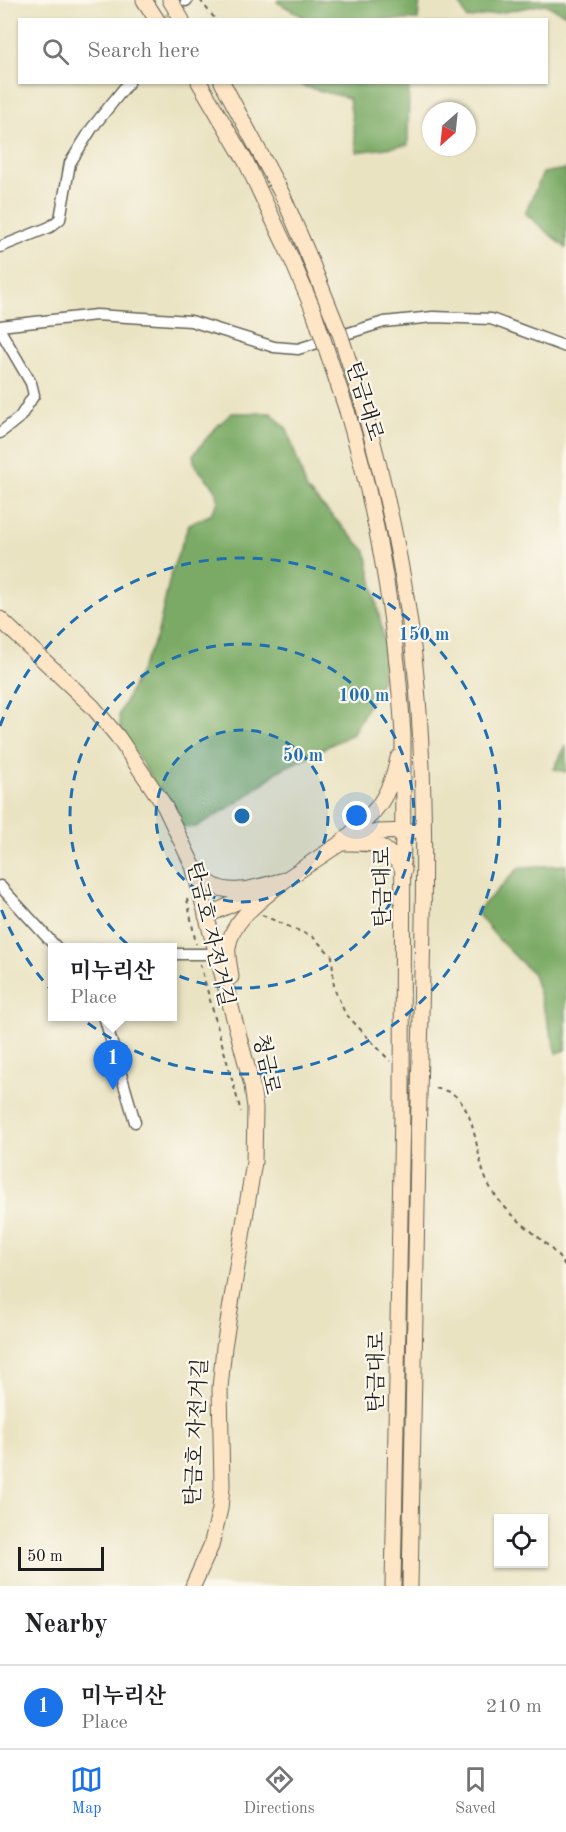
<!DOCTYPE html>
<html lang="en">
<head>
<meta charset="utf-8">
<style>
	body { margin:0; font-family:"Old Standard TT","Noto Serif KR",serif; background:#f2f2f2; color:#202124 }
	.controls { position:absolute; right:18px; bottom:18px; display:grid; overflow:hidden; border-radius:0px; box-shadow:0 2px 4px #0004 }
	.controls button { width:54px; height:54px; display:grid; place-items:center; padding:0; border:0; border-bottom:2px solid #e0e0e0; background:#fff; color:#202124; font:30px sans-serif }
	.compass { position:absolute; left:422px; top:102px; width:54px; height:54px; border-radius:50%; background:#fff; box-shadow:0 2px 4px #0004; rotate:207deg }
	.scale { position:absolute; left:18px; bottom:15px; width:86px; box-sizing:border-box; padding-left:6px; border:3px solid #1c1c1c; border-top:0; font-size:16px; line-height:21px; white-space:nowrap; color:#1c1c1c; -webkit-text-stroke:4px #fbf7ec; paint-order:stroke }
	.you { position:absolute; left:357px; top:816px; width:21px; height:21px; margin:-15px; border:4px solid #fff; border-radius:50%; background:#1a73e8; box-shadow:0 0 0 9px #1a73e833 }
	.badge { display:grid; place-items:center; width:39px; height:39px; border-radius:50%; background:#1a73e8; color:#fff; font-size:20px; font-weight:700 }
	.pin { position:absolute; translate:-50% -50px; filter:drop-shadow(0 2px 3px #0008) }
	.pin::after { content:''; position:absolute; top:32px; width:21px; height:18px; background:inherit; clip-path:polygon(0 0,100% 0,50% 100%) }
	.popup { position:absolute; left:48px; top:943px; width:129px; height:78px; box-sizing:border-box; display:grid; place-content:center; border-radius:0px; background:#fff; filter:drop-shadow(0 2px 4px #0005); font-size:20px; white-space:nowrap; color:#757577 }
	.popup b { font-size:22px; color:#202124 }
	.popup::after { content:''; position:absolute; left:50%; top:100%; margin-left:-12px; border:12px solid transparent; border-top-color:#fff }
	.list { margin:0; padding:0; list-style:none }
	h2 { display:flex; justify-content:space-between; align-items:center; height:78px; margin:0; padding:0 24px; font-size:26px }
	h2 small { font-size:20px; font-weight:400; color:#757577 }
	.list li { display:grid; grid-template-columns:39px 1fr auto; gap:18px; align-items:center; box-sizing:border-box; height:84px; padding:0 24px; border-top:2px solid #e0e0e0 }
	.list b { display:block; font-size:22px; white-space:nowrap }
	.list p { margin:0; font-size:20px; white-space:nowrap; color:#757577 }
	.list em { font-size:20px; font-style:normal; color:#757577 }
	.icon { flex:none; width:33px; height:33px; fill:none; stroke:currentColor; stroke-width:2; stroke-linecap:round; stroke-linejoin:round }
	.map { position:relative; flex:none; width:566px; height:1586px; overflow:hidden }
	.search { position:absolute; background:#fff; box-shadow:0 2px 4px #0004; left:18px; right:18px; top:18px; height:66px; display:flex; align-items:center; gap:15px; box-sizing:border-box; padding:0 21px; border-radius:0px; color:#757577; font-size:22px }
	.sheet { height:162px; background:#fff }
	nav { display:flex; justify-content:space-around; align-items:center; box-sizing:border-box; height:84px; border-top:2px solid #e0e0e0; background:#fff; font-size:16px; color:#757577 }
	nav a { display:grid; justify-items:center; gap:3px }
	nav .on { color:#1a73e8 }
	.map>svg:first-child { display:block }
</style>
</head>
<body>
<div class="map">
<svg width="566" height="1586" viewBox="0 0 566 1586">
	<rect width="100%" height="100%" fill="#fbf7ec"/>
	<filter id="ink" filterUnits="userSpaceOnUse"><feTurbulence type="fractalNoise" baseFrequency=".0167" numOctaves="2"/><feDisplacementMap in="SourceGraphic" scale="12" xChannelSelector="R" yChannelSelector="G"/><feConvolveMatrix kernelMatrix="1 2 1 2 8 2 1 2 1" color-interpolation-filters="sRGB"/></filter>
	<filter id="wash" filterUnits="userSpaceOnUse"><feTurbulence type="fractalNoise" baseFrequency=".008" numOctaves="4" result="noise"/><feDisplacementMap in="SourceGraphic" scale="24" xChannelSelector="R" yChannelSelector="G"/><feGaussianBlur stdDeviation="1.35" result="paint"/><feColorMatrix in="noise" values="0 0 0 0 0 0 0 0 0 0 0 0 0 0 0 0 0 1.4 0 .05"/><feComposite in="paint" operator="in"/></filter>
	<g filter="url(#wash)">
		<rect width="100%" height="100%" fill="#eae3c2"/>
		<path fill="#7aaa65" stroke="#4b6340" stroke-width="1.5" d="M 278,0 L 420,0 L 418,20 L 307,19 L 277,2 Z
			M 458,0 L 566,0 L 566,15 L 545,4 L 467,19 Z
			M 299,83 L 409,83 L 408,145 L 357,152 L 349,98 L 302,86 Z
			M 566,169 L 566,248 L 525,213 L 543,173 Z
			M 232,413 L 271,413 L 287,429 L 307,490 L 366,551 L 386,650 L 382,679 L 353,734 L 280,770 L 237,803 L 196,827 L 182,827 L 120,728 L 119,714 L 157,636 L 171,573 L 189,524 L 210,515 L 218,502 L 215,488 L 195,466 L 193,455 L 215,428 Z
			M 566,745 L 566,772 L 554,769 Z
			M 566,865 L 566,1050 L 557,1053 L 533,974 L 499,940 L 476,912 L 520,867 Z"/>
	</g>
	<g filter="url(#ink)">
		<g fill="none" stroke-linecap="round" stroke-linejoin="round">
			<path stroke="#c1bba1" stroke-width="10" stroke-dasharray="10 5" stroke-linecap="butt" d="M 167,20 L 181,5"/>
			<defs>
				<path id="street" d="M 186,1 L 187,0
					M 0,247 L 50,227 L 60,219 L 70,163 L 92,128 L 129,82
					M 0,326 L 96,315 L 191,321 L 274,347 L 298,349 L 384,322 L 433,317 L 491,319 L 566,347
					M 0,330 L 31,383 L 34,395 L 20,417 L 0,433
					M 0,886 L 57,948
					M 173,954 L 217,954
					M 104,1016 L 135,1122"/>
				<path id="secondary" d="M 144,0 L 157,20
					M 170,0 L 182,20
					M 199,82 L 246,162 L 292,260
					M 222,82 L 282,194 L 308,254
					M 363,405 C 386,488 405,571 414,656 C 430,802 422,950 419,1097 C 416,1260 413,1423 410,1586
					M 347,411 C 379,518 396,623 403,734 L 402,1111 L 393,1586
					M 0,619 L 93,707 L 118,737 L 164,805 L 193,866 L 252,1085 L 255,1108 L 254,1162 L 224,1347 L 220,1388 L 222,1486 L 220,1509 L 211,1546 L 193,1586
					M 398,758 C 388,803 374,813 341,843 C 375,843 383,841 404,870
					M 194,867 C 200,872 205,880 211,884 C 233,898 262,885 285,880 C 264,898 231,919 228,948 C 227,957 230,968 231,977
					M 206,916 L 285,880 L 341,843 L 377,832 L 412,831"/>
			</defs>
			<use href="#street" stroke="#646256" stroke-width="13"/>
			<use href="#secondary" stroke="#646256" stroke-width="17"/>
			<path stroke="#646256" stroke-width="2" stroke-dasharray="4.5 4.5" stroke-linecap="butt" d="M 200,0 L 216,20
				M 187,899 L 196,944
				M 262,915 L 313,937 L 332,956 L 334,988 L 345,1013 L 390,1061
				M 200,964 L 241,1112
				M 436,1088 C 441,1090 449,1091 453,1094 C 479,1113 474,1161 490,1187 C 508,1220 546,1236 566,1267"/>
			<use href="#street" stroke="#fff" stroke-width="10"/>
			<use href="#secondary" stroke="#fde5c5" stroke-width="15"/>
			<defs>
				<path id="secondary-bridge" d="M 308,254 L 340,334 L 363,405
					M 292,260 L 314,312 L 347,411"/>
			</defs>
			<use href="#secondary-bridge" stroke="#646256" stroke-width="17" stroke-linecap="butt"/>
			<use href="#secondary-bridge" stroke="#fde5c5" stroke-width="15"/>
		</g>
	</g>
	<circle cx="242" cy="816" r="86" fill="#1f6fb2" fill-opacity=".12"/>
	<g fill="none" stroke="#1f6fb2" stroke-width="3" stroke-dasharray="10 8">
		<circle cx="242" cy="816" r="86"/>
		<circle cx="242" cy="816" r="172"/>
		<path d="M0 726A258 258 0 1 1 0 906"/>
	</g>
	<g text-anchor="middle" stroke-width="4.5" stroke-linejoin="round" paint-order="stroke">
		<g font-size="21" fill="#1c1c1c" stroke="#fbf7ec">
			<text transform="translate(365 401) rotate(73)" y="7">탄금대로</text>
			<text transform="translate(382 887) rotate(-90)" y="7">탄금대로</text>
			<text transform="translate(211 934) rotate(77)" y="7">탄금호 자전거길</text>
			<text transform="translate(267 1064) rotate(78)" y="7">청금로</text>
			<text transform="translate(376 1372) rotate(-89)" y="7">탄금대로</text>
			<text transform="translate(196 1432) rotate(-87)" y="7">탄금호 자전거길</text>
		</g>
	</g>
	<circle cx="242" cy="816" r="9" fill="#1f6fb2" stroke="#fbf7ec" stroke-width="3"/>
	<g font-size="18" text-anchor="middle" font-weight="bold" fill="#1f6fb2" stroke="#fbf7ec" stroke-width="4.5" stroke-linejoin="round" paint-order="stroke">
		<text x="424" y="640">150 m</text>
		<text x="364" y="701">100 m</text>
		<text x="303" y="761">50 m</text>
	</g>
</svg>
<div class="controls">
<button><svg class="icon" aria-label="locate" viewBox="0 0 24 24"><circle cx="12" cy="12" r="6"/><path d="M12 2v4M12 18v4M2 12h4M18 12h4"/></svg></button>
</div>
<svg class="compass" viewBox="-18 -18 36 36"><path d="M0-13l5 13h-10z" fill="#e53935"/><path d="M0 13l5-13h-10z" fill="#757577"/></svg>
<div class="scale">50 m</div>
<div class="you"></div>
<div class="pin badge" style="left:113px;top:1090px">1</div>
<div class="popup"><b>미누리산</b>Place</div>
<div class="search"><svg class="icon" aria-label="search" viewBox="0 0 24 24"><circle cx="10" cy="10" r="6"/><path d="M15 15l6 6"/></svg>Search here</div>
</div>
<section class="sheet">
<h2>Nearby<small></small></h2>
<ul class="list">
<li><span class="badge">1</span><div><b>미누리산</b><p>Place</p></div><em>210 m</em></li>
</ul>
</section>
<nav>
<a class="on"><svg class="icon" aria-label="map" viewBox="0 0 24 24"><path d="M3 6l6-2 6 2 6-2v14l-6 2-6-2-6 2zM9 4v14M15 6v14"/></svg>Map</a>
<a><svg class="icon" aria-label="directions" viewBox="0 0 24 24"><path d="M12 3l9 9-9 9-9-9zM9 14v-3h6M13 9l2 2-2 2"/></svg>Directions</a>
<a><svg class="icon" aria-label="saved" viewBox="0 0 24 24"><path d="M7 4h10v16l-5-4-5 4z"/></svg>Saved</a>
</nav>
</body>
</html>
